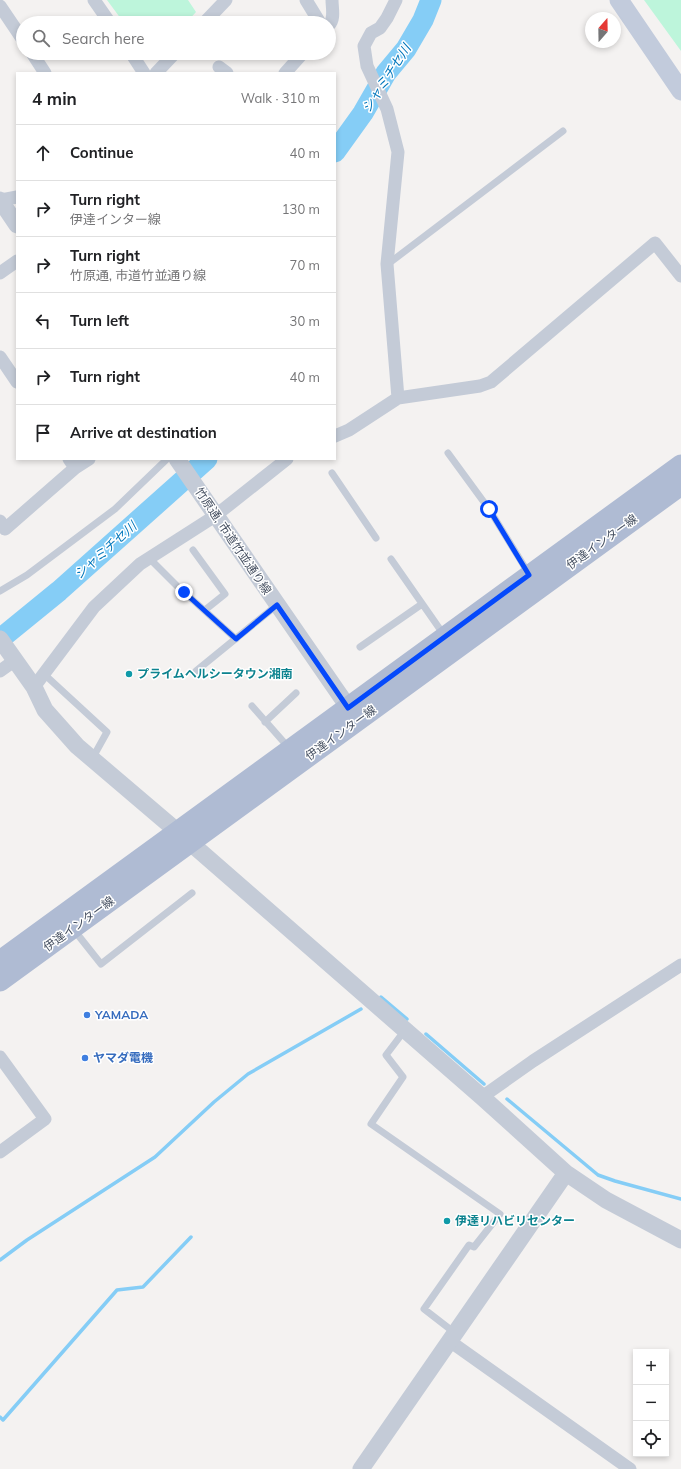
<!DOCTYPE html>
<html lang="en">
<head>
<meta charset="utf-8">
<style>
	body { margin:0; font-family:Mulish,"Noto Sans JP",sans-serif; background:#f6f6f6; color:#202124 }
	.controls { position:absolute; right:12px; bottom:12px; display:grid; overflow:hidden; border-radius:0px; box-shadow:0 2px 6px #0003 }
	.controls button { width:36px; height:36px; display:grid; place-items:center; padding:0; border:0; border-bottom:1px solid #e0e0e0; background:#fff; color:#202124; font:20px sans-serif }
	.compass { position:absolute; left:585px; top:12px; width:36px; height:36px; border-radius:50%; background:#fff; box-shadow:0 2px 6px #0003; rotate:20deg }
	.stop { position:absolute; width:12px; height:12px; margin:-9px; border:3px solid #0549fb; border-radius:50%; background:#fff }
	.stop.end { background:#0549fb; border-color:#fff; box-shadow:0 1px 4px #0008 }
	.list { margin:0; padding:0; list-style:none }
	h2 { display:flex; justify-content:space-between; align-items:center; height:52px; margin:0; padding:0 16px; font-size:17px }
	h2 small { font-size:13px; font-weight:400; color:#757577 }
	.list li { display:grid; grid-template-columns:26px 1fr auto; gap:12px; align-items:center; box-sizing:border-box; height:56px; padding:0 16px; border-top:1px solid #e0e0e0 }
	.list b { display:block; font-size:15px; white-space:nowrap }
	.list p { margin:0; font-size:13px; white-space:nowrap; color:#757577 }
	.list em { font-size:13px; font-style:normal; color:#757577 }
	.icon { flex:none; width:22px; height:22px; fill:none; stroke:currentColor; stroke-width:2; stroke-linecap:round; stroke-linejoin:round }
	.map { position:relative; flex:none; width:681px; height:1469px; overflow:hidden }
	.search { position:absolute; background:#fff; box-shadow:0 2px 6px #0003; left:16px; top:16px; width:320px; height:44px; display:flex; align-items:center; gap:10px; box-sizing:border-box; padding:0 14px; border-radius:22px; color:#757577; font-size:15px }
	.panel { position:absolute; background:#fff; box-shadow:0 2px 6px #0003; left:16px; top:72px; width:320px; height:388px; border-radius:0px }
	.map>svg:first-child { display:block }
</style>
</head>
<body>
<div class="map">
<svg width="681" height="1469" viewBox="0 0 681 1469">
	<rect width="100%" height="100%" fill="#f4f2f1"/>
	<path fill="#bdf5db" d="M 107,0 L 188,0 L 196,12 L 186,23 L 124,23 Z
		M 644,0 L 681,0 L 681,51 Z"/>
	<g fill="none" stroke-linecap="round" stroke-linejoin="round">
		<path stroke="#85cdf6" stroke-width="3.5" d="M 381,997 L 407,1019
			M 426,1034 L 484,1084
			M 507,1099 L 598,1175 L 615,1181 L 681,1199
			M 0,1260 L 27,1240 L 155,1157 L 214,1102 L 248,1074 L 361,1009
			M 0,1417 L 3,1420 L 117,1290 L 143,1287 L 191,1237"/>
		<path stroke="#85cdf6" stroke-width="21" d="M 335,152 L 363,113 L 386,73 L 406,49 L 423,20 L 431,0
			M 0,639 L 59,591 L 207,459"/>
		<path stroke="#c4cbd7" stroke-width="7" d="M 388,264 L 563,131
			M 448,453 L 489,509 L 529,574
			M 332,473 L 376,538
			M 193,550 L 225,594 L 205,610
			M 149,558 L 177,586
			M 391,559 L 444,635
			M 0,591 L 27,575 L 115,509 L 167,459
			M 184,592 L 236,639
			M 360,647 L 422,604
			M 196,671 L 277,605
			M 44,674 L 107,732 L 92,759
			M 252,706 L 289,748
			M 265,722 L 296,693
			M 74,930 L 101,964 L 192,893
			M 405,1030 L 386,1055 L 403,1077 L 371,1124 L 500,1214 L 474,1247 L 469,1245 L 424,1309 L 455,1333"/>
		<path stroke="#c4cbd7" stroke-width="13" d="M 94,0 L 110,23
			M 306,0 L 320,23
			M 396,0 L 387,18 L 380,28 L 371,33 L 364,46 L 367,66 L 387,109 L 398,152 L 387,264 L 398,398
			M 0,6 L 23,40
			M 204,23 L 226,0
			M 329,25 C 335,19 332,8 332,0
			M 32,53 L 45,73
			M 131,53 L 144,73
			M 219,67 L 227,73
			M 156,73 L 175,53
			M 285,73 L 303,53
			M 0,200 L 17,197
			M 0,273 L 17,261
			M 0,357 L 17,382
			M 335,436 L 349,430 L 398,398 L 480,386 L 491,382 L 655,243 L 681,276
			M 69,459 L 75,468 L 89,459
			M 0,521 L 5,529 L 75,468
			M 0,671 L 14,661
			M 34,687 L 94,607 L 140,564 L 215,516 L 287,459
			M 0,1057 L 45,1119 L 0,1152
			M 482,1097 L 533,1061 L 681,965
			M 451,1342 L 630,1469"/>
		<path stroke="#c4cbd7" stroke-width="17" d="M 0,200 L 17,225
			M 177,459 L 355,717
			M 0,639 L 34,687 L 45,710 L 77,746 L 178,832 L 482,1097 L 566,1173 L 606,1200 L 681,1240
			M 361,1469 L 566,1173"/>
		<path stroke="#c2cbdc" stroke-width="19" d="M 619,0 L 681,91"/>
		<path stroke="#afbbd3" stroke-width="21" d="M 0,961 L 681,465
			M 0,981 L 681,485"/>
	</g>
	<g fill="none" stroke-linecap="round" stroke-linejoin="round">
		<path stroke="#0549fb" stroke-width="5" d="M 184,592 L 236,639 L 277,605 L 348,708 L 529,575 L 489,509"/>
	</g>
	<g fill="#0f9aa8" stroke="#fff" stroke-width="1.5">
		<circle cx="129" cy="674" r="4"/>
		<circle cx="447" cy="1221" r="4"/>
	</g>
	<g fill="#3f7fe0" stroke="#fff" stroke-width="1.5">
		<circle cx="87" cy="1015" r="4"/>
		<circle cx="85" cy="1058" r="4"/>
	</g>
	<g text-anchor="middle" stroke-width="3" stroke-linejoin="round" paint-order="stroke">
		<g font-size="12" fill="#475162" stroke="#fff">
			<text transform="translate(233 541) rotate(56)" y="4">竹原通, 市道竹並通り線</text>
			<text transform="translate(602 542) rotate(-36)" y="4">伊達インター線</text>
			<text transform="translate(341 733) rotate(-36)" y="4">伊達インター線</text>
			<text transform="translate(79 924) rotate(-36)" y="4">伊達インター線</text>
		</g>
		<g font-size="12" font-weight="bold" fill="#0d838f" stroke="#fff" text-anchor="start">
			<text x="137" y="678">プライムヘルシータウン湘南</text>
			<text x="455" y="1225">伊達リハビリセンター</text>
		</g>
		<g font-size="12" font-weight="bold" fill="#366cbe" stroke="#fff" text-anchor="start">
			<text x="95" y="1019">YAMADA</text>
			<text x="93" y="1062">ヤマダ電機</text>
		</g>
		<g font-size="13" font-style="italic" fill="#0076bb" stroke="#fff">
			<text transform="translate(386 78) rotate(-57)" y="5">シャミチセ川</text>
			<text transform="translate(105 550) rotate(-42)" y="5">シャミチセ川</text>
		</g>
	</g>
</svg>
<div class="controls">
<button>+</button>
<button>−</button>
<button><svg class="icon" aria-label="locate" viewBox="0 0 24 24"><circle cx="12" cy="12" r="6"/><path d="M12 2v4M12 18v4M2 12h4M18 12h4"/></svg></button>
</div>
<svg class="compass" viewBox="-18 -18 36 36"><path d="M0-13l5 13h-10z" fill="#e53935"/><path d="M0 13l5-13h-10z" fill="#757577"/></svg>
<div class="stop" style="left:489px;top:509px"></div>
<div class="stop end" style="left:184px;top:592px"></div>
<div class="search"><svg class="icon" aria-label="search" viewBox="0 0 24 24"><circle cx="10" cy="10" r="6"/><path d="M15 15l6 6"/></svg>Search here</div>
<section class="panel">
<h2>4 min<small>Walk · 310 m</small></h2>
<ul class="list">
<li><svg class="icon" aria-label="ahead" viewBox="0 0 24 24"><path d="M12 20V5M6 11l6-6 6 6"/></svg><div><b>Continue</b></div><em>40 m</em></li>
<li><svg class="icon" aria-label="right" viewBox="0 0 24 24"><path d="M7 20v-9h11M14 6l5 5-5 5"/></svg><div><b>Turn right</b><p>伊達インター線</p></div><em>130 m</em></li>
<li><svg class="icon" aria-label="right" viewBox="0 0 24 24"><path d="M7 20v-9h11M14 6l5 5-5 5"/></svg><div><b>Turn right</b><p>竹原通, 市道竹並通り線</p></div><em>70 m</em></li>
<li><svg class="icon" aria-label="left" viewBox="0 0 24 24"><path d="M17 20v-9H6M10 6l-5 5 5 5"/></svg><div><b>Turn left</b></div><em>30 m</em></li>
<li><svg class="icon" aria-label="right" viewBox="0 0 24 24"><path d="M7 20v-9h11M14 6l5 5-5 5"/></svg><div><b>Turn right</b></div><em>40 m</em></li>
<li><svg class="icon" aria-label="arrive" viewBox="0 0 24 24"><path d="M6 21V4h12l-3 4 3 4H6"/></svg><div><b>Arrive at destination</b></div></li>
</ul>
</section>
</div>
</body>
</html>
